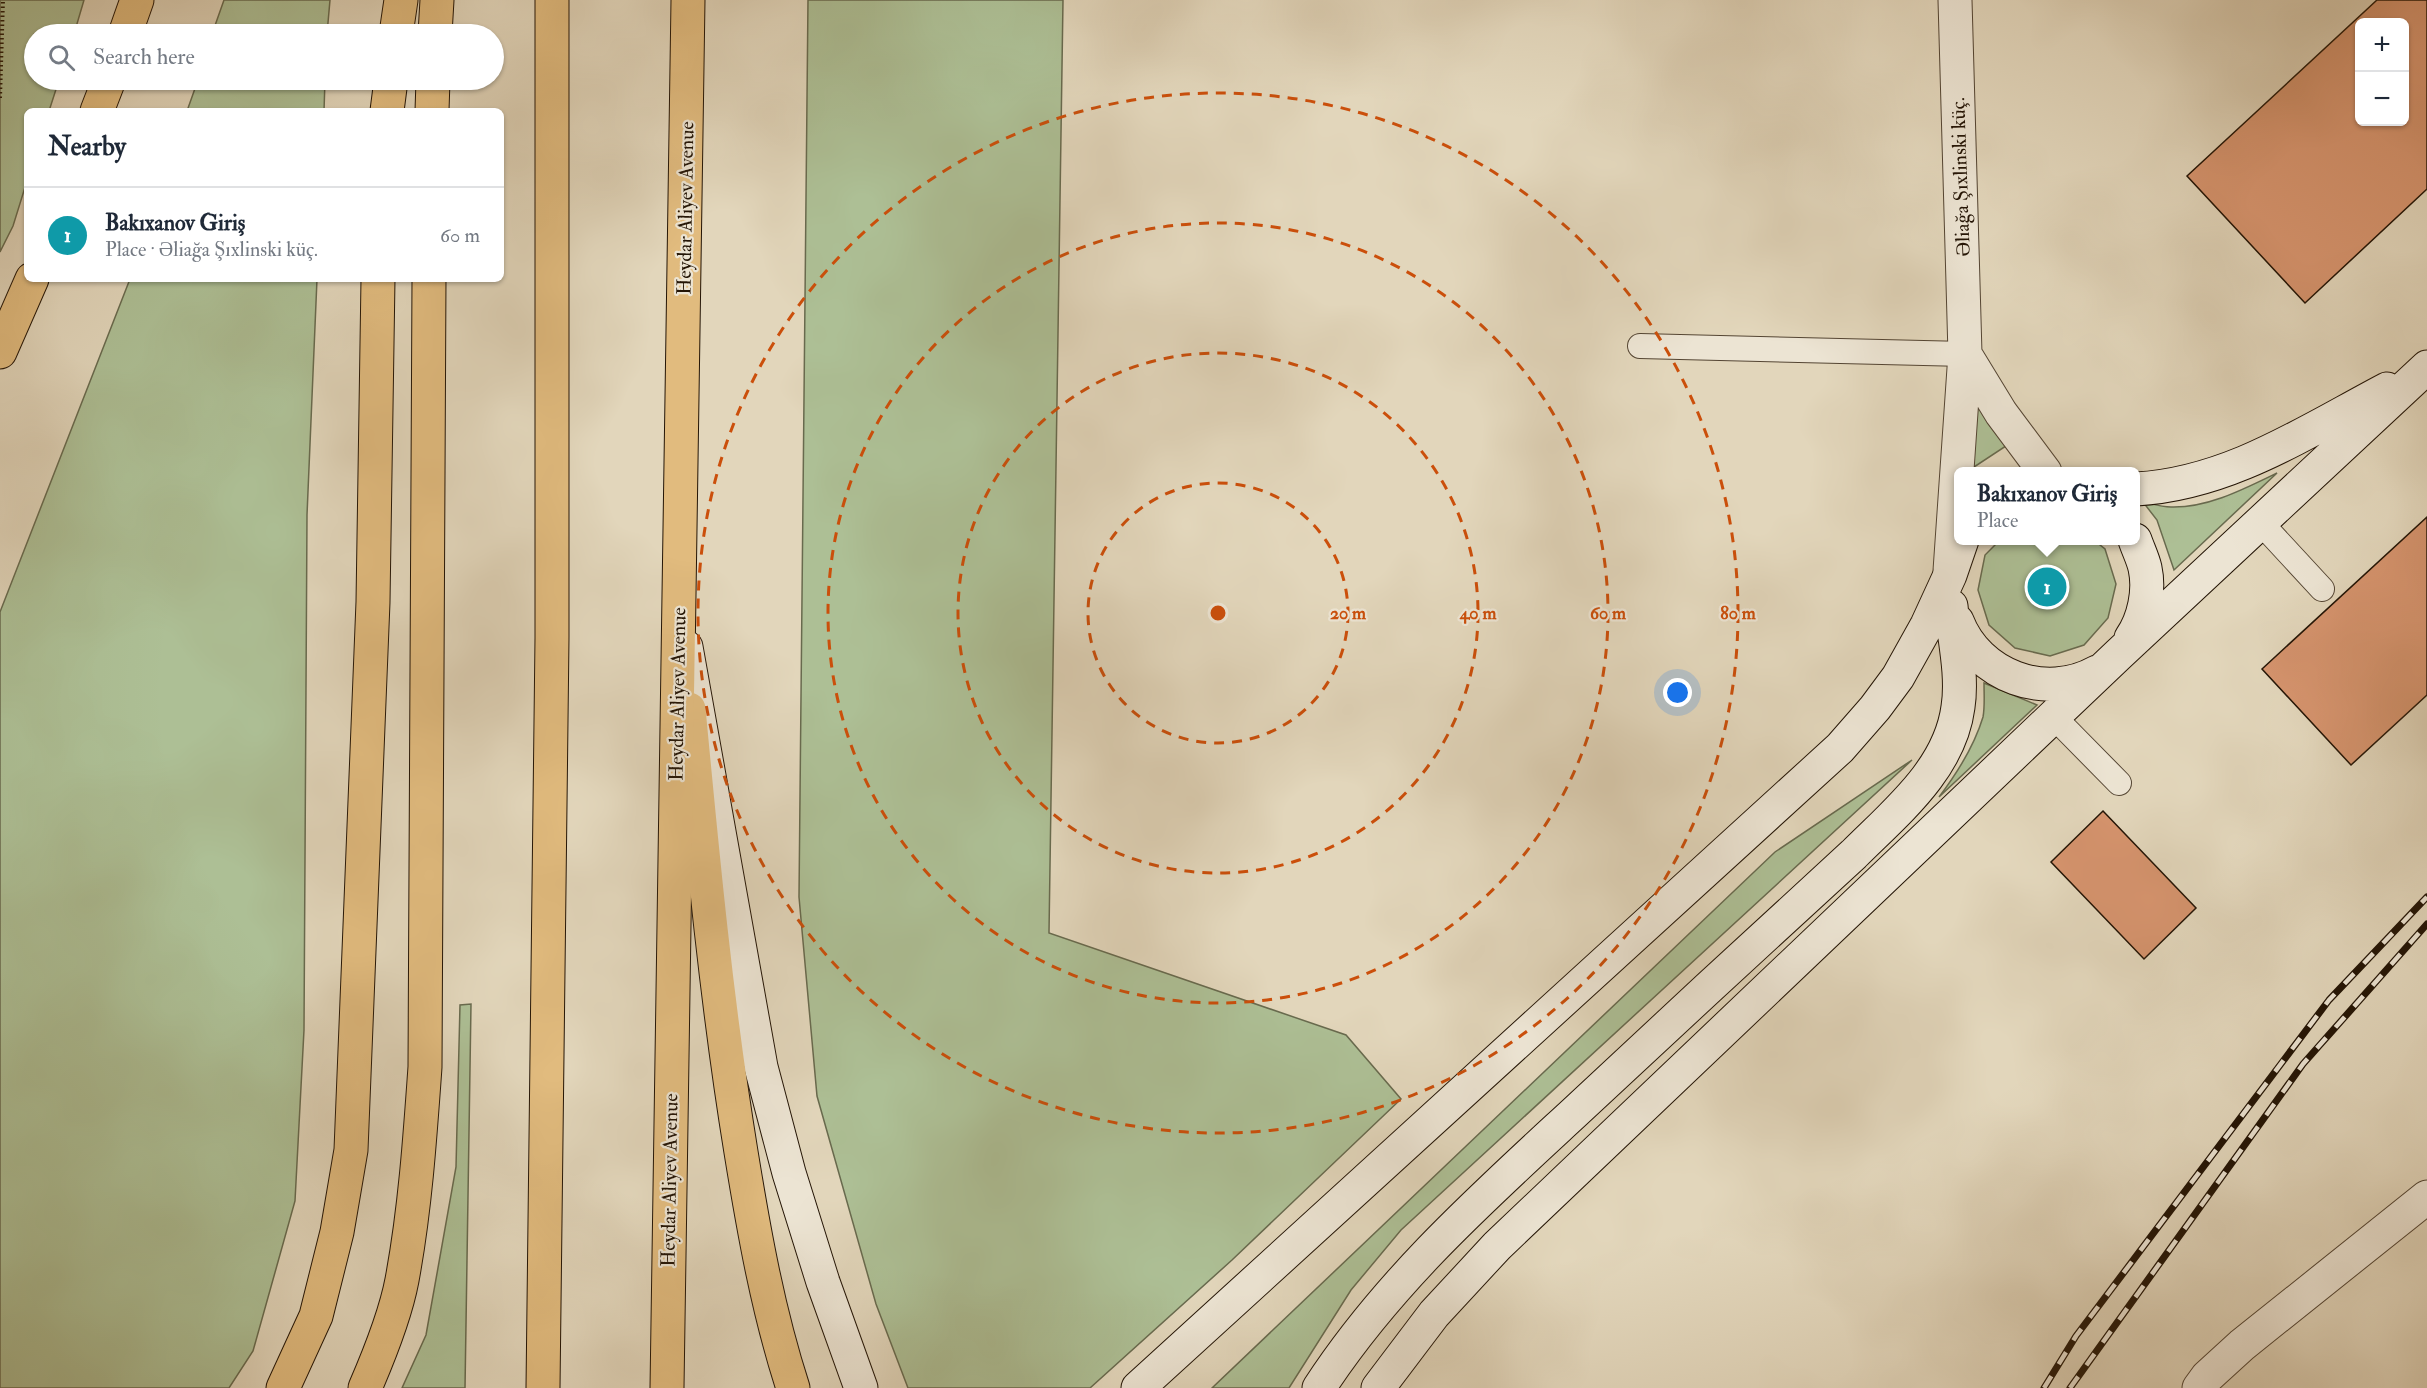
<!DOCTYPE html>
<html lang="en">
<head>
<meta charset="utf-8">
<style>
	body { margin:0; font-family:"IM FELL Double Pica",serif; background:#f6f6f7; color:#1f2937 }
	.controls { position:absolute; right:18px; top:18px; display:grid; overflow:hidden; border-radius:9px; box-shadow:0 2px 4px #0004 }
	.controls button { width:54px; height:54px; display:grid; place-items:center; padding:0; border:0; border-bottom:2px solid #e0e1e3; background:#fff; color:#1f2937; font:30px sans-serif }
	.you { position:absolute; left:1678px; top:693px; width:21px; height:21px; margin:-15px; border:4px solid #fff; border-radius:50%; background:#1a73e8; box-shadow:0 0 0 9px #1a73e833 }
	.badge { display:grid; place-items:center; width:39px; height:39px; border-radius:50%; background:#7c3aed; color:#fff; font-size:20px; font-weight:700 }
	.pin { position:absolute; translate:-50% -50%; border:3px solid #fff; box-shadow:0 2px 6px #0006 }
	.popup { position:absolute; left:1954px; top:467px; width:186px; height:78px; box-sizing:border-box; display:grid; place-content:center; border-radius:9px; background:#fff; filter:drop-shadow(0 2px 4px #0005); font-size:20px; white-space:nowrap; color:#747a83 }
	.popup b { font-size:22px; color:#1f2937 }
	.popup::after { content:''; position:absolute; left:50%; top:100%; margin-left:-12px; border:12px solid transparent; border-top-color:#fff }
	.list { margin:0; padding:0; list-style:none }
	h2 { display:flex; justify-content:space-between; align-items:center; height:78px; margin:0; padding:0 24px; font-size:26px }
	h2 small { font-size:20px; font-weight:400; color:#747a83 }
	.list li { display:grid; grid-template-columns:39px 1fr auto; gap:18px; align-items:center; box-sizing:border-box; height:96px; padding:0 24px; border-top:2px solid #e0e1e3 }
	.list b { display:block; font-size:22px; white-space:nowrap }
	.list p { margin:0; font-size:20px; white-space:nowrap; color:#747a83 }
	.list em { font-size:20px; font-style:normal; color:#747a83 }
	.icon { flex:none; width:33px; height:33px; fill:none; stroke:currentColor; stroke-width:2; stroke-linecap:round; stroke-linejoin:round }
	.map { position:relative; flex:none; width:2427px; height:1388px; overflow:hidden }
	.search { position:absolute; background:#fff; box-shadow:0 2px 4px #0004; left:24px; top:24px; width:480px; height:66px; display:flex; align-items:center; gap:15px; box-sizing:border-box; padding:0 21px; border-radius:33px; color:#747a83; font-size:22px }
	.panel { position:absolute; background:#fff; box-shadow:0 2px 4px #0004; left:24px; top:108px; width:480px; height:174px; border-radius:9px }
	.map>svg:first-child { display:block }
</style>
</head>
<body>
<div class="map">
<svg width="2427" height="1388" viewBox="0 0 2427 1388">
	<rect width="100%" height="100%" fill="#e2d6bb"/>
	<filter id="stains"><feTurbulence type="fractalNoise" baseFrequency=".00333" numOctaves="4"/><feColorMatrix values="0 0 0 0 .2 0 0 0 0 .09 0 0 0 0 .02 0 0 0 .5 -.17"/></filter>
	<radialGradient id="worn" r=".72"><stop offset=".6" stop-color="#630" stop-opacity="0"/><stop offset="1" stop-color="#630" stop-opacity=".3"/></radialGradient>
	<path fill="#adbf95" stroke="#686a4e" stroke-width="1.5" d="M 0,0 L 84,0 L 74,34 L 34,34 L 34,80 L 59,80 L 49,111 L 27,111 L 27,181 L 13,226 L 0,252 Z
		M 224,0 L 330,0 L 327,34 L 212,34 Z
		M 808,0 L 1063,0 L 1049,933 L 1346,1035 L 1401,1099 L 1232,1260 L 1090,1388 L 908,1388 L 876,1304 L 817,1096 L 799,897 Z
		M 198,80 L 325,80 L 324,111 L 187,111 Z
		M 130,279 L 317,279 L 307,515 L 304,1030 L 295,1201 L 253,1351 L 229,1388 L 0,1388 L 0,612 Z
		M 1975,386 L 2009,444 L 1971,469 Z
		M 2277,473 L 2174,570 L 2157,520 L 2143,502 C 2152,504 2162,507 2171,507 C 2208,508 2244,489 2277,473 Z
		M 1999,541 L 2095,541 L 2105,549 L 2116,584 L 2108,618 L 2084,645 L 2050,656 L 2015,648 L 1989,625 L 1978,590 L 1985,555 Z
		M 1984,683 L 2037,705 L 1939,797 C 1958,772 1974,747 1983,717 C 1985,707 1984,694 1984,683 Z
		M 1912,760 L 1401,1230 L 1351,1290 L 1289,1388 L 1212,1388 L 1775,852 Z
		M 471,1004 L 465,1388 L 402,1388 L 426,1335 L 456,1167 L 460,1005 Z"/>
	<path fill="#d6946e" stroke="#241506" stroke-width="1.5" fill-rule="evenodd" d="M 2377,0 L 2427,0 L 2427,189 L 2305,303 L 2187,176 ZM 2360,22 L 2404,22 L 2404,122 L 2360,122 Z
		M 2427,517 L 2427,695 L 2351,765 L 2262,669 Z
		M 2103,811 L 2196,908 L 2144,959 L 2051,862 Z"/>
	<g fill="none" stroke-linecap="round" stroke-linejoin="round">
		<defs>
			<path id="lane" d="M 1640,346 L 1965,354
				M 2261,523 L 2322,589
				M 2054,717 L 2119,783"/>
			<path id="street" d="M 1965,354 L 2001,413 L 2045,472
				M 1950,571 L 1965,354 L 1955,0
				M 2199,1388 L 2207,1377 L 2242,1345 L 2427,1197"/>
			<path id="secondary" d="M 2136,489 C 2229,484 2307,431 2387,389
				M 1957,621 C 1978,676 2045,701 2097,672
				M 2131,638 C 2144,619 2150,591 2145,568 C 2143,559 2138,549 2135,540
				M 686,647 L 761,1067 L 789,1173 L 823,1282 L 861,1388
				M 1138,1388 L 1840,748 L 1875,708 L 1898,677 L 1927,625 L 1950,575 L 1962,540
				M 1319,1388 C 1388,1282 1482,1198 1574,1113 C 1667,1026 1760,940 1854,854 C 1896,812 1950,769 1958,707 C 1963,675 1954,638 1951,606
				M 1378,1388 L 1434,1314 L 1497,1246 L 2119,654 L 2427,367"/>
			<path id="primary" d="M 689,709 C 703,857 717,1005 741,1152 C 754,1232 768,1311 793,1388"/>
			<path id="highway" d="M 125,34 L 137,0
				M 396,34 L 401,0
				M 435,34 L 437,0
				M 97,111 L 109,80
				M 387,111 L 391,80
				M 432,111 L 433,80
				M 0,352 L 32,279
				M 283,1388 L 316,1316 L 337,1232 L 351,1150 L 373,602 L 378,279
				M 365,1388 C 378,1358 396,1312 402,1280 C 415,1210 420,1138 425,1067 L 429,279
				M 543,1388 L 552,638 L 552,0
				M 667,1388 L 688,0"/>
		</defs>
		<use href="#lane" stroke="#544533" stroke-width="26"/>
		<use href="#street" stroke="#544533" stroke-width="35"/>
		<use href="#secondary" stroke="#241506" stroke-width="35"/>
		<use href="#primary" stroke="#241506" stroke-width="35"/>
		<use href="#highway" stroke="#241506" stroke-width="35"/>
		<path stroke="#241506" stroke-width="4" stroke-dasharray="1.5 3" stroke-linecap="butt" d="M 0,98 L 3,0"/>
		<use href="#lane" stroke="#ece4d3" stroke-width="24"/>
		<use href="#street" stroke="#ece4d3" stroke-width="33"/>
		<use href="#secondary" stroke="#ece4d3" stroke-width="33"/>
		<use href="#primary" stroke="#e1bb7e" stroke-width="33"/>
		<use href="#highway" stroke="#e1bb7e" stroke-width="33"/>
		<defs>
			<path id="rail" d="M 2044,1388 L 2076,1336 L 2329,1000 L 2427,897
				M 2070,1388 L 2303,1064 L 2427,924"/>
		</defs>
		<use href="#rail" stroke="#241506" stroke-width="7"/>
		<use href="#rail" stroke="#ece4d3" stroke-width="4.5" stroke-dasharray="14" stroke-linecap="butt"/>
	</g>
	<g fill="none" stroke="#cb4f0b" stroke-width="3" stroke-dasharray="10 8">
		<circle cx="1218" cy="613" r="130"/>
		<circle cx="1218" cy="613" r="260"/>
		<circle cx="1218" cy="613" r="390"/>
		<circle cx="1218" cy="613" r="520"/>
	</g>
	<g text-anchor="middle" stroke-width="4.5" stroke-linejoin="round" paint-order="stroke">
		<g font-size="20" fill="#241506" stroke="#ece4d3">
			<text transform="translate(1960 177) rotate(-92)" y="7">Əliağa Şıxlinski küç.</text>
			<text transform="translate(685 208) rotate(-89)" y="7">Heydar Aliyev Avenue</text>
			<text transform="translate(677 694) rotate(-89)" y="7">Heydar Aliyev Avenue</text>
			<text transform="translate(669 1180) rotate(-89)" y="7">Heydar Aliyev Avenue</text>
		</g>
	</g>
	<circle cx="1218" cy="613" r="9" fill="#cb4f0b" stroke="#ece4d3" stroke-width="3"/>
	<g font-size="18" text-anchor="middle" font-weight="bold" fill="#cb4f0b" stroke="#ece4d3" stroke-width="4.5" stroke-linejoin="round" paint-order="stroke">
		<text x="1348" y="619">20 m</text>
		<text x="1478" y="619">40 m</text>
		<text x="1608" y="619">60 m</text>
		<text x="1738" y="619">80 m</text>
	</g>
	<rect width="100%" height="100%" filter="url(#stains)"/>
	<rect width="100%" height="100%" fill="url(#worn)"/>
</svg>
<div class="controls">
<button>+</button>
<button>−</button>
</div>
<div class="you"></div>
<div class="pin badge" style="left:2047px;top:587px;background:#0f9aa8">1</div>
<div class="popup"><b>Bakıxanov Giriş</b>Place</div>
<div class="search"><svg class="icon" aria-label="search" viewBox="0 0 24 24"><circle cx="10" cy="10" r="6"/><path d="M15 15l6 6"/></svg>Search here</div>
<section class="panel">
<h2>Nearby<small></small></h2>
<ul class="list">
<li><span class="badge" style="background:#0f9aa8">1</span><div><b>Bakıxanov Giriş</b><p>Place · Əliağa Şıxlinski küç.</p></div><em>60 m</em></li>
</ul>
</section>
</div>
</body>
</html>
